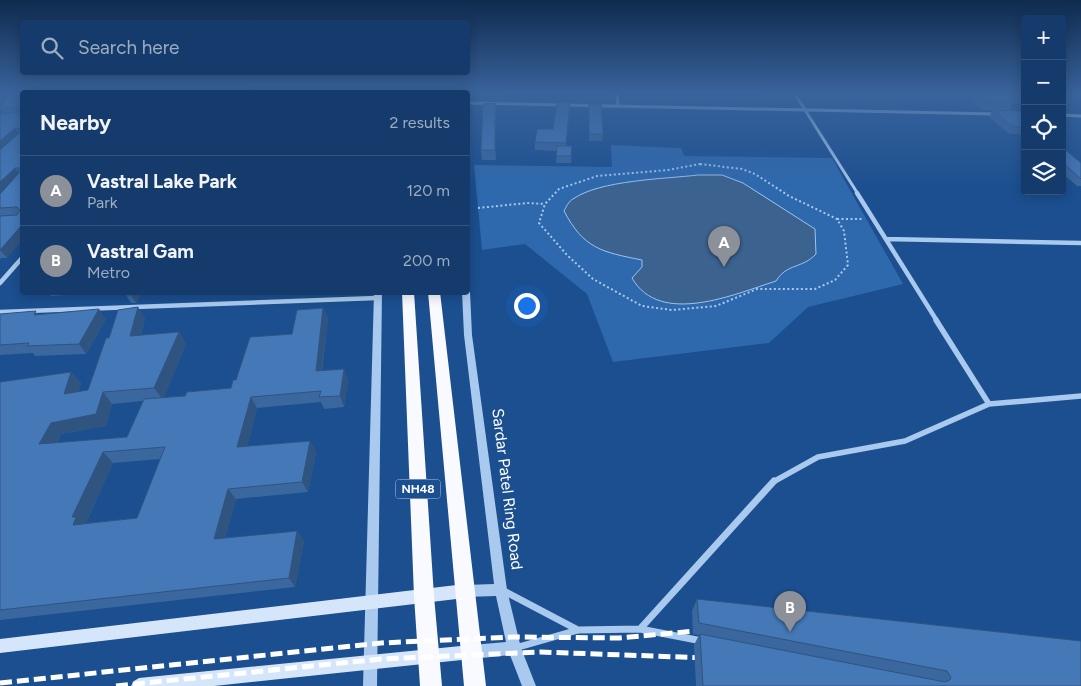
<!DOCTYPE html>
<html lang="en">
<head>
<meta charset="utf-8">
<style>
	body { margin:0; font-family:Figtree,sans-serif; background:#1d4271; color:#f1f3f6 }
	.controls { position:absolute; right:15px; top:15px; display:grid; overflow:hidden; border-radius:5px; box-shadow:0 2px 12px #0003 }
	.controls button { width:45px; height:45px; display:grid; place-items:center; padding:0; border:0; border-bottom:1px solid #33557e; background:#143b6b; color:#f1f3f6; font:25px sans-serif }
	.you { position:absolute; left:526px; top:305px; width:18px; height:18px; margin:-12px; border:4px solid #fff; border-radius:50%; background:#1a73e8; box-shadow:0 0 0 8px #1a73e833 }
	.badge { display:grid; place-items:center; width:32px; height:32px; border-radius:50%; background:#8c9099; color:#fff; font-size:16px; font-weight:700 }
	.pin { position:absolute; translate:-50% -41px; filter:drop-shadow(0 1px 2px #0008) }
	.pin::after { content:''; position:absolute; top:26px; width:18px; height:15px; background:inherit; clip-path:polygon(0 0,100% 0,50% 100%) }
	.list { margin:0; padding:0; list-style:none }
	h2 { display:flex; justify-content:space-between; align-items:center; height:65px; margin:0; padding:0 20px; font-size:21px }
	h2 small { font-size:16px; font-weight:400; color:#9dadc1 }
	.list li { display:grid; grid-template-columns:32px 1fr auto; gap:15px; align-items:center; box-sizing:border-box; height:70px; padding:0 20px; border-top:1px solid #33557e }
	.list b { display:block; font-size:19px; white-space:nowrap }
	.list p { margin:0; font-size:16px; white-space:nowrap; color:#9dadc1 }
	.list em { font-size:16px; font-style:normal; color:#9dadc1 }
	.icon { flex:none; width:28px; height:28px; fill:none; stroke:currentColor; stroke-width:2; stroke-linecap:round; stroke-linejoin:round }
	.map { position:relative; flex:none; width:1081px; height:686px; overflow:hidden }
	.search { position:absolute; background:#143b6b; box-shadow:0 2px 12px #0003; left:20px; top:20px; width:450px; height:55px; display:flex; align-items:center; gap:12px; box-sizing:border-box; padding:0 18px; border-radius:5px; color:#9dadc1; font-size:19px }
	.panel { position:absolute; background:#143b6b; box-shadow:0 2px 12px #0003; left:20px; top:90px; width:450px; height:205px; border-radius:5px }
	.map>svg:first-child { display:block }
</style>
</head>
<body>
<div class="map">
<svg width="1081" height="686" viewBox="0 0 1081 686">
	<rect width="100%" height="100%" fill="#1b4f8f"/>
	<path fill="#2e69ad" d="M 611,145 L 681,148 L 684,156 L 832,158 L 903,284 L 808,307 L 769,343 L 613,362 L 587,294 L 525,244 L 482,250 L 474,165 L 612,167 Z"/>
	<path fill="#3c6290" stroke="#9cc4f0" d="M 698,175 L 722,175 L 743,183 L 815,229 L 816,254 C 802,269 787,263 776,281 C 735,294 660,327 632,278 L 642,267 L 642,260 C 602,252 584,249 564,211 C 566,207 569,201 573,199 C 600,180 665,179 698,175 Z"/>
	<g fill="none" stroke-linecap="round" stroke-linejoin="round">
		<path stroke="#a9c9ee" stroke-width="2" stroke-dasharray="2 2.5" stroke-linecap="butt" d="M 700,164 L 742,169 L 755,174 L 789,196 L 837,219 L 844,231 L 848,265 L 835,280 L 815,289 L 757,289 L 716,306 L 672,310 L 642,306 L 593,279 L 567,255 L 539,223 L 545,204 L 559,189 L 597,176 L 668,170 Z
			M 478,208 L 527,203 L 545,204
			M 837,219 L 863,219"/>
		<path stroke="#a9c9ee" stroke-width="3" d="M 617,94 L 618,105
			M 795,94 L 858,194
			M 468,103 L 997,114
			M 1062,115 L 1081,116"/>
		<path stroke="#a9c9ee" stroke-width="4.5" d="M 857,193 L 937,321
			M 886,239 L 1081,243
			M 0,283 L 22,258
			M 0,312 L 377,298"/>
		<path stroke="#a9c9ee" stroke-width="5.5" d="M 989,404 L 1081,396
			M 773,482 L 818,457 L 905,441 L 989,404 L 936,320"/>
		<path stroke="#a9c9ee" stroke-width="7" d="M 502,590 L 578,630
			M 640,629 L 774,481
			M 515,648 L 578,630 L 640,629 L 702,641"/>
		<path fill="#a9c9ee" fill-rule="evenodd" d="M 468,290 L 470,292 L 472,335 L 507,590 L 521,648 L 536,686 L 522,686 L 510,655 L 472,659 L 467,657 L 465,652 L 467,647 L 472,645 L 506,642 L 496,596 L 465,597 L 461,595 L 459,591 L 461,587 L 465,585 L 494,584 L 464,335 L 462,292 L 468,292 Z
			M 374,292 L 382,292 L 377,686 L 363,686 Z"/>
		<path fill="#d6e6fa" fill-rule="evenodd" d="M 465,584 L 470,586 L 472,591 L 470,596 L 465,598 L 0,653 L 0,639 Z
			M 471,645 L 476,647 L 478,652 L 476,657 L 471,659 L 214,686 L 131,686 L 134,681 L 139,678 Z"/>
		<path fill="#f8faff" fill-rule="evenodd" d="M 402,292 L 414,292 L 434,596 L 442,686 L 420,686 L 414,596 Z
			M 428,292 L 440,292 L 486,686 L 464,686 Z"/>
		<path stroke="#fff" stroke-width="5" stroke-dasharray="12 5" stroke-linecap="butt" d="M 0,683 L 381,643 L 513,637 L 619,638 L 706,630
			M 116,686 L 381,659 L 540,652 L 708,658"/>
	</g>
	<path fill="#3a679d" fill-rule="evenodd" d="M 0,94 L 22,94 L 22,240 L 7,258 L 1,258 L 0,260 L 0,114 L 3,113 L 0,109 Z
		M 966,94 L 1025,94 L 1025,104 L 1012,104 L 1009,110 L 982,110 Z
		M 1072,95 L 1066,105 L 1062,105 L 1062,96 Z
		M 570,102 L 566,146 L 572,146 L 571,163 L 556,163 L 557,151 L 535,150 L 535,142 L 553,129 Z
		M 495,103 L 496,160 L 482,160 L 481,150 Z
		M 589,104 L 603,134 L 602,141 L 589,141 Z
		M 993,110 L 1025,115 L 1025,138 L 1021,135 L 1008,133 L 989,117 Z
		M 1062,147 L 1081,163 L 1081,186 L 1077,186 L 1062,173 Z
		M 49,292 L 121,292 L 51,296 Z
		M 142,292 L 136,303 L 131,303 L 126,295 Z
		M 323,308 L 328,319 L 322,371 L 344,369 L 348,380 L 344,407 L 324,409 L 321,402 L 257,408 L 247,447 L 310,441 L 316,452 L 308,492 L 236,499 L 225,538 L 297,531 L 304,541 L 295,587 L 0,620 L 0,382 L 71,372 L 81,383 L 78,392 L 88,390 L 109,338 L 145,318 L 141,335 L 179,332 L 186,344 L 164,397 L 185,396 L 231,388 L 236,380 ZM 143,401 L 127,437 L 57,443 L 61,434 L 106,426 L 112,404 ZM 160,459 L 137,518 L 86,523 L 113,463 Z
		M 0,314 L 39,314 L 106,319 L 86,354 L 35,356 L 33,353 L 0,355 Z
		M 697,599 L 1081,686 L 696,686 L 694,645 L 699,635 L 693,634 L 692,611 Z"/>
	<path fill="#305480" d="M 2,94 L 13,94 L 0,107 L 0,96 Z
		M 570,102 L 570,110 L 566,151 L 566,143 Z
		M 495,103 L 496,113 L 496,160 L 495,150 Z
		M 15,128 L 20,135 L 0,153 L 0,141 Z
		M 15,168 L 20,175 L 0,196 L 0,182 Z
		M 22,225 L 22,240 L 7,258 L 0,250 Z
		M 133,292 L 142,292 L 136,303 L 131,295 Z
		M 138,307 L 145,318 L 138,347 L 130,336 Z
		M 323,308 L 328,319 L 320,382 L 316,371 Z
		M 99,309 L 106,319 L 86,354 L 79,344 Z
		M 179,332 L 186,344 L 163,400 L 154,388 Z
		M 344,369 L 348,380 L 344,407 L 340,396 Z
		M 71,372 L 81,383 L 74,406 L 64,394 Z
		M 103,392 L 112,404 L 106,426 L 61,434 L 50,455 L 39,444 L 51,423 Z
		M 251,397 L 257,408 L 244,458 L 237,447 Z
		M 310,441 L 316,452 L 308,492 L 302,482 Z
		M 103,452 L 113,463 L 85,525 L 73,525 L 72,517 Z
		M 228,489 L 236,499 L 222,549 L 214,539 Z
		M 297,531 L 304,541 L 295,587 L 289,578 Z"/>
	<path fill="#4478b7" stroke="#305480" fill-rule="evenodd" d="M 11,94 L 22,94 L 22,225 L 0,250 L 0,216 L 17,215 L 20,210 L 17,207 L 0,208 L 0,194 L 19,173 L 19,168 L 15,168 L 0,182 L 0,150 L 19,133 L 20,129 L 15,128 L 0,141 L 0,114 L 20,112 L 19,107 L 0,107 Z
		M 980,94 L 1025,94 L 1025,95 L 1006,95 L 1014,101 L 987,101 Z
		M 1062,94 L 1071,94 L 1072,95 L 1070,95 L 1072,96 L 1062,96 Z
		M 557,102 L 570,102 L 566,143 L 535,142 L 537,129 L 553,129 Z
		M 495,103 L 495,150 L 481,150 L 483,104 Z
		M 589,104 L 601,104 L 603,134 L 589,134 Z
		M 993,110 L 1020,111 L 1025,115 L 1025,128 L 1012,126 Z
		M 557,146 L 572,146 L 571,156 L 556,156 Z
		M 1062,147 L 1081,163 L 1081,179 L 1062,162 Z
		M 127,292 L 133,292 L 131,295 L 126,295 Z
		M 138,307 L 130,336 L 179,332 L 154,388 L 103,392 L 96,414 L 51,423 L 39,444 L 127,437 L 144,399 L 185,396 L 187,392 L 231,388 L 233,380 L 236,380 L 250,337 L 292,334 L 297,310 L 323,308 L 316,371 L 344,369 L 340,396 L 319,397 L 321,391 L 251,397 L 237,447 L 310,441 L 302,482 L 228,489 L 214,539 L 297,531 L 289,578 L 0,610 L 0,382 L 71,372 L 64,394 L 88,390 L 106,338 L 109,338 L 118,310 ZM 165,447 L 137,518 L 73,525 L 76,517 L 72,517 L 103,452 Z
		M 99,309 L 79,344 L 27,346 L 29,343 L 0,345 L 0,314 L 36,311 L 34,315 Z
		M 697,599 L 1081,641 L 1081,686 L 703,686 L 700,634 L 945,682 L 950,680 L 951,677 L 947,671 L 699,623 Z"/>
	<linearGradient id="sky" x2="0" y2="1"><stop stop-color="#0f2b4f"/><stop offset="0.49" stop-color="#39639b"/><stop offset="1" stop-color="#39639b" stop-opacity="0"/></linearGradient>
	<rect width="1081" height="190" fill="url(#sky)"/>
	<g text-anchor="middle" stroke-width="5" stroke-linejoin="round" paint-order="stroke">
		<rect fill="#1b4f8f" stroke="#bbcadd" stroke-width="1" x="395.5" y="479.5" width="45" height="19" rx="4"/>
		<g font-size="12" font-weight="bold" fill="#fff">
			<text x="418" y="493">NH48</text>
		</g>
		<g font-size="16" fill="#fff" stroke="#1b4f8f">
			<text transform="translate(508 489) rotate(83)" y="6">Sardar Patel Ring Road</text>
		</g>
	</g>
</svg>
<div class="controls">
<button>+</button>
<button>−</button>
<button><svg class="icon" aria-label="locate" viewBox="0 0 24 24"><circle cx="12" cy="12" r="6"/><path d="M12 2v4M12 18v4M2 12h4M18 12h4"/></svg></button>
<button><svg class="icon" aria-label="layers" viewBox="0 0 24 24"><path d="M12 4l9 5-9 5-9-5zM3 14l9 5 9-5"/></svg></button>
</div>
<div class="you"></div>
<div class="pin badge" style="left:724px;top:267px">A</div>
<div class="pin badge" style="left:790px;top:632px">B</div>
<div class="search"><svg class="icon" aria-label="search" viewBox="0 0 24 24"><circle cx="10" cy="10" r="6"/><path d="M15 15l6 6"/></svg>Search here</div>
<section class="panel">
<h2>Nearby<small>2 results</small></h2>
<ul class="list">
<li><span class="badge">A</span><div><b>Vastral Lake Park</b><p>Park</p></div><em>120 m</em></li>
<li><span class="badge">B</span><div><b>Vastral Gam</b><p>Metro</p></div><em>200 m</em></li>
</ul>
</section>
</div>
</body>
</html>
